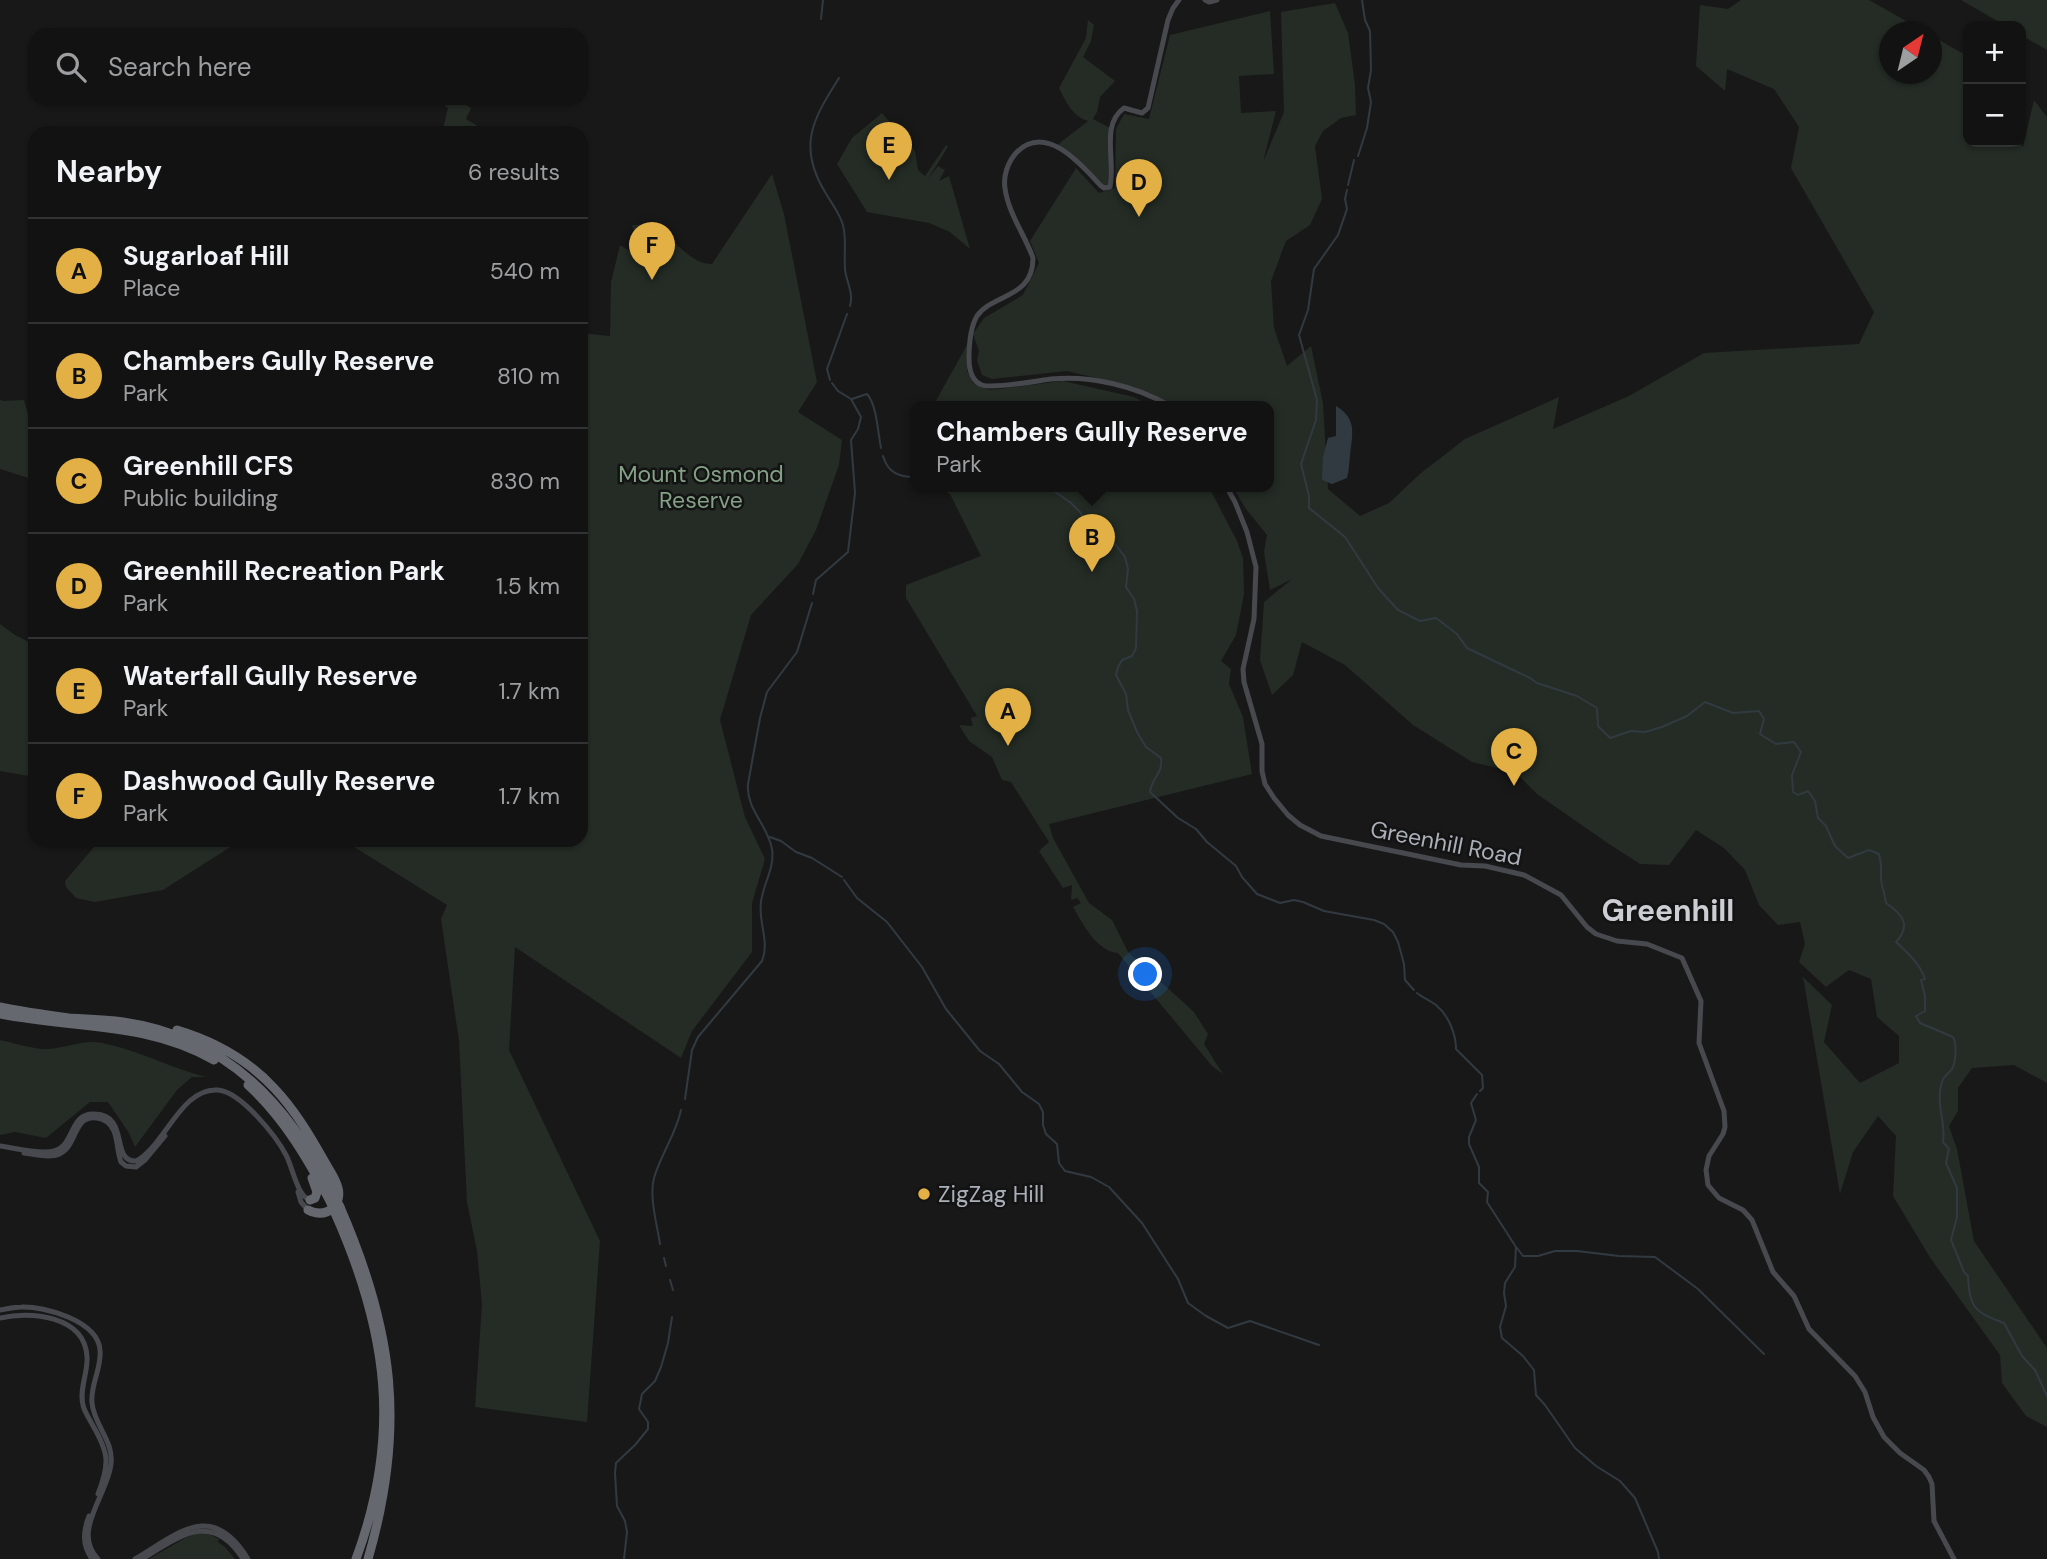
<!DOCTYPE html>
<html lang="en">
<head>
<meta charset="utf-8">
<style>
	body { margin:0; font-family:"DM Sans",sans-serif; background:#1b1b1c; color:#f1f3f6 }
	.controls { position:absolute; right:21px; top:21px; display:grid; overflow:hidden; border-radius:14px; box-shadow:0 2px 5px #0004 }
	.controls button { width:63px; height:63px; display:grid; place-items:center; padding:0; border:0; border-bottom:2px solid #313233; background:#121213; color:#f1f3f6; font:35px sans-serif }
	.compass { position:absolute; left:1879px; top:21px; width:63px; height:63px; border-radius:50%; background:#121213; box-shadow:0 2px 5px #0004; rotate:35deg }
	.you { position:absolute; left:1146px; top:975px; width:24px; height:24px; margin:-18px; border:5px solid #fff; border-radius:50%; background:#1a73e8; box-shadow:0 0 0 10px #1a73e833 }
	.badge { display:grid; place-items:center; width:46px; height:46px; border-radius:50%; background:#e3b046; color:#111; font-size:23px; font-weight:700 }
	.pin { position:absolute; translate:-50% -58px; filter:drop-shadow(0 2px 4px #0008) }
	.pin::after { content:''; position:absolute; top:37px; width:24px; height:21px; background:inherit; clip-path:polygon(0 0,100% 0,50% 100%) }
	.popup { position:absolute; left:910px; top:401px; width:364px; height:91px; box-sizing:border-box; display:grid; place-content:center; border-radius:14px; background:#121213; filter:drop-shadow(0 2px 5px #0005); font-size:23px; white-space:nowrap; color:#9c9ea0 }
	.popup b { font-size:26px; color:#f1f3f6 }
	.popup::after { content:''; position:absolute; left:50%; top:100%; margin-left:-14px; border:14px solid transparent; border-top-color:#121213 }
	.list { margin:0; padding:0; list-style:none }
	h2 { display:flex; justify-content:space-between; align-items:center; height:91px; margin:0; padding:0 28px; font-size:30px }
	h2 small { font-size:23px; font-weight:400; color:#9c9ea0 }
	.list li { display:grid; grid-template-columns:46px 1fr auto; gap:21px; align-items:center; box-sizing:border-box; height:105px; padding:0 28px; border-top:2px solid #313233 }
	.list b { display:block; font-size:26px; white-space:nowrap }
	.list p { margin:0; font-size:23px; white-space:nowrap; color:#9c9ea0 }
	.list em { font-size:23px; font-style:normal; color:#9c9ea0 }
	.icon { flex:none; width:38px; height:38px; fill:none; stroke:currentColor; stroke-width:2; stroke-linecap:round; stroke-linejoin:round }
	.map { position:relative; flex:none; width:2047px; height:1559px; overflow:hidden }
	.search { position:absolute; background:#121213; box-shadow:0 2px 5px #0004; left:28px; top:28px; width:560px; height:77px; display:flex; align-items:center; gap:18px; box-sizing:border-box; padding:0 24px; border-radius:21px; color:#9c9ea0; font-size:26px }
	.panel { position:absolute; background:#121213; box-shadow:0 2px 5px #0004; left:28px; top:126px; width:560px; height:721px; border-radius:21px }
	.map>svg:first-child { display:block }
</style>
</head>
<body>
<div class="map">
<svg width="2047" height="1559" viewBox="0 0 2047 1559">
	<rect width="100%" height="100%" fill="#181819"/>
	<path fill="#242c25" d="M 1741,0 L 1869,0 L 1924,31 L 1890,32 L 1890,74 L 1932,74 L 1932,36 L 1967,56 L 1968,142 L 2019,142 L 2023,147 L 2034,100 L 2047,117 L 2047,1083 L 2014,1065 L 1972,1068 L 1958,1088 L 1958,1111 L 1949,1126 L 1957,1149 L 1974,1241 L 2047,1348 L 2047,1427 L 2026,1416 L 2002,1383 L 2000,1355 L 1931,1259 L 1893,1196 L 1896,1136 L 1878,1116 L 1853,1152 L 1840,1194 L 1803,977 L 1832,1005 L 1824,1042 L 1860,1083 L 1899,1063 L 1899,1036 L 1877,1017 L 1871,979 L 1849,970 L 1826,987 L 1799,962 L 1805,944 L 1800,922 L 1778,925 L 1759,905 L 1745,870 L 1724,848 L 1696,830 L 1669,865 L 1640,864 L 1609,844 L 1537,794 L 1515,772 L 1472,762 L 1413,725 L 1345,665 L 1302,642 L 1293,675 L 1272,695 L 1260,660 L 1264,602 L 1292,579 L 1270,590 L 1264,552 L 1267,535 L 1246,509 L 1232,486 L 1269,486 L 1269,406 L 1174,406 L 1134,387 L 1067,371 L 992,379 L 982,375 L 977,360 L 979,351 L 973,334 L 984,318 L 1023,295 L 1039,263 L 1030,241 L 1076,168 L 1099,193 L 1115,188 L 1116,129 L 1124,114 L 1149,119 L 1170,35 L 1270,11 L 1274,74 L 1239,76 L 1241,113 L 1276,111 L 1263,162 L 1284,112 L 1281,12 L 1335,3 L 1348,33 L 1355,85 L 1356,115 L 1341,118 L 1323,131 L 1315,146 L 1322,199 L 1310,225 L 1286,241 L 1271,281 L 1274,328 L 1287,366 L 1311,346 L 1323,403 L 1328,489 L 1360,516 L 1389,503 L 1421,473 L 1465,439 L 1559,397 L 1553,429 L 1629,396 L 1704,353 L 1859,344 L 1874,312 L 1791,168 L 1799,127 L 1774,89 L 1727,69 L 1725,91 L 1696,66 L 1700,5 L 1728,9 Z
		M 1961,0 L 2047,0 L 2047,50 L 2021,35 L 2021,26 L 2006,26 Z
		M 1088,20 L 1094,25 L 1091,41 L 1083,57 L 1115,81 L 1100,97 L 1097,112 L 1093,119 L 1112,129 L 1111,185 L 1104,188 L 1056,146 L 1088,121 C 1072,116 1066,102 1059,88 L 1086,38 Z
		M 450,98 L 455,98 L 471,108 L 466,119 L 489,133 L 442,133 L 448,108 L 445,106 Z
		M 882,113 L 915,151 L 918,170 L 925,176 L 946,145 L 948,147 L 928,179 L 938,166 L 945,170 L 939,181 L 949,176 L 970,249 L 950,232 L 929,223 L 867,212 L 837,164 L 852,138 Z
		M 772,174 L 784,214 L 817,382 L 798,412 L 842,440 L 839,465 L 816,530 L 798,564 L 751,615 L 720,720 L 745,817 L 765,859 L 752,903 L 752,952 L 692,1031 L 681,1058 L 515,947 L 509,1050 L 600,1241 L 587,1422 L 475,1407 L 482,1304 L 477,1251 L 467,1202 L 459,1041 L 441,919 L 447,905 L 343,840 L 581,840 L 581,333 L 610,336 L 611,282 L 620,245 L 633,253 L 640,250 L 632,225 C 637,225 644,224 649,225 C 672,233 687,264 712,264 Z
		M 967,345 L 967,371 L 973,383 L 990,390 L 1063,381 L 1134,397 L 1151,406 L 933,406 Z
		M 0,399 L 2,401 L 24,400 L 29,418 L 35,418 L 35,480 L 0,469 Z
		M 934,486 L 1212,486 L 1210,489 L 1237,541 L 1243,558 L 1244,594 L 1236,635 L 1221,661 L 1231,669 L 1229,684 L 1243,717 L 1252,774 L 1049,824 L 1053,838 L 1089,903 L 1112,920 L 1128,952 L 1194,1012 L 1208,1034 L 1204,1044 L 1223,1074 L 1212,1066 L 1118,953 C 1096,951 1083,924 1073,907 L 1081,903 L 1077,898 L 1071,900 L 1072,885 L 1063,888 L 1039,851 L 1049,842 L 1011,782 L 1002,780 L 992,757 L 969,741 L 959,725 L 973,726 L 971,718 L 977,716 L 906,598 L 906,585 L 981,556 L 950,494 Z
		M 0,624 L 15,635 L 35,645 L 35,777 L 0,771 Z
		M 100,840 L 266,840 L 232,846 L 163,890 L 95,902 L 76,898 L 66,887 L 65,881 Z
		M 0,1040 C 14,1043 29,1048 43,1049 C 63,1050 82,1039 102,1043 C 138,1050 171,1068 206,1077 L 192,1077 L 177,1090 L 135,1147 L 129,1133 L 108,1102 L 90,1102 L 46,1138 L 15,1132 L 0,1135 Z
		M 198,1533 L 211,1535 L 219,1539 L 218,1542 L 225,1547 L 235,1559 L 149,1559 L 185,1538 Z"/>
	<path fill="#323a41" d="M 1336,406 C 1358,419 1352,435 1350,456 C 1349,464 1349,471 1347,478 L 1332,484 L 1322,480 L 1323,457 L 1328,438 L 1336,436 Z"/>
	<g fill="none" stroke-linecap="round" stroke-linejoin="round">
		<path stroke="#323a41" stroke-width="2" d="M 821,19 L 823,0
			M 839,78 C 813,119 797,146 825,192 C 832,204 843,218 844,231 C 846,243 844,256 845,269 C 846,281 854,293 850,306
			M 1358,156 L 1367,128 L 1371,102 L 1368,88 L 1371,70 L 1370,31 L 1365,20 L 1362,0
			M 1348,185 L 1354,160
			M 1347,190 L 1345,199 L 1347,209 L 1338,235 L 1314,269 L 1308,310 L 1299,335 L 1317,400 L 1316,420 L 1301,464 L 1309,496 L 1309,508 L 1345,537 L 1378,588 L 1398,610 L 1420,621 L 1436,618 L 1457,634 L 1467,648 L 1530,678 L 1537,683 L 1577,696 L 1597,708 L 1598,726 L 1610,738 L 1631,731 L 1645,732 L 1662,727 L 1687,716 L 1705,702 L 1733,713 L 1759,711 L 1764,719 L 1760,734 L 1776,744 L 1794,742 L 1801,752 L 1792,775 L 1793,792 L 1798,795 L 1808,791 L 1815,801 L 1818,818 L 1826,826 L 1835,846 L 1848,858 L 1869,850 L 1879,854 C 1882,865 1881,868 1881,878 C 1881,885 1885,894 1886,903 C 1902,914 1912,925 1896,942 C 1908,953 1920,964 1925,979 L 1921,980 L 1925,996 L 1925,1011 L 1916,1016 L 1920,1023 L 1953,1037 C 1957,1044 1956,1062 1952,1069 C 1949,1073 1943,1077 1942,1082 C 1935,1102 1946,1122 1943,1142 L 1949,1149 L 1946,1163 L 1957,1188 L 1957,1217 L 1951,1240 L 1964,1272 L 1968,1276 C 1969,1308 1975,1312 2004,1323 L 2022,1356 L 2035,1370 L 2047,1396
			M 830,380 L 827,369 L 847,314
			M 852,399 L 867,394 C 877,405 878,434 881,448
			M 883,456 C 888,473 899,477 915,477
			M 1047,486 L 1071,503 L 1081,513 L 1083,520 L 1090,528 L 1108,535 L 1125,557 L 1128,569 L 1126,587 L 1134,599 L 1137,611 L 1136,648 L 1132,656 L 1122,660 L 1118,667 L 1116,675 L 1126,694 L 1128,710 L 1137,732 L 1146,747 L 1161,758 C 1163,774 1152,777 1150,792 L 1178,818 L 1196,829 L 1207,842 L 1236,866 L 1242,877 L 1257,894 L 1280,903 L 1294,900 L 1303,902 L 1324,911 L 1374,920 L 1384,924 L 1393,932 L 1398,942 L 1404,964 L 1405,980 L 1414,990
			M 813,594 L 816,580 L 848,552 L 855,493 L 851,440 L 858,429 L 861,417 L 851,399 L 838,391 L 832,383
			M 770,837 L 781,841 L 796,852 L 812,858 L 842,877
			M 844,880 L 857,898 L 887,922 L 922,967 L 946,1009 L 980,1051 L 999,1064 L 1022,1092 L 1039,1104 L 1043,1112 L 1043,1125 L 1046,1134 L 1057,1144 L 1059,1163 L 1065,1171 L 1091,1177 L 1109,1187 L 1142,1223 L 1178,1279 L 1188,1303 L 1206,1316 L 1228,1328 L 1250,1321 L 1319,1345
			M 1417,993 C 1423,998 1432,1001 1437,1006 C 1449,1016 1456,1035 1456,1049 L 1482,1075 L 1483,1088 L 1480,1091
			M 1477,1094 L 1471,1103 L 1476,1120 L 1469,1137 L 1469,1144 L 1479,1167 L 1479,1183 L 1488,1192 L 1487,1202 L 1516,1247 L 1515,1267 L 1505,1283 L 1504,1293 L 1506,1306 L 1500,1327 L 1502,1338 L 1523,1356 L 1534,1370 L 1536,1395 L 1545,1405 L 1575,1448 L 1596,1466 L 1620,1481 L 1635,1498 L 1658,1552 L 1659,1559
			M 685,1099 L 692,1050 L 698,1037 L 762,961 C 770,942 758,922 761,902 C 763,884 775,868 772,849 C 768,825 746,810 748,784 L 760,718 L 767,692 L 797,652 L 812,603
			M 660,1244 C 657,1224 649,1197 654,1178 C 661,1154 676,1134 681,1110
			M 1517,1248 L 1523,1256 L 1538,1256 L 1555,1251 L 1577,1251 L 1619,1256 L 1655,1257 L 1698,1289 L 1764,1354
			M 664,1258 L 666,1266
			M 670,1280 L 673,1290
			M 624,1559 L 627,1532 L 625,1521 L 617,1506 L 615,1473 L 616,1463 L 635,1445 L 648,1429 L 648,1422 L 639,1409 L 642,1394 L 655,1381 L 661,1367 L 668,1343 L 672,1317"/>
		<path stroke="#47494e" stroke-width="5" d="M 1205,0 L 1209,2 L 1217,0
			M 1170,406 C 1136,386 1090,375 1051,379 C 1036,381 994,389 982,385 C 971,381 969,368 969,358 C 969,345 970,328 977,316 C 993,293 1033,299 1033,258 C 1025,235 1008,213 1005,188 C 1003,176 1008,162 1016,153 C 1045,122 1081,164 1100,185 L 1104,188 L 1110,187 C 1116,162 1100,125 1124,108 L 1142,113 L 1148,108 L 1168,20 L 1173,8 L 1179,0
			M 1226,486 L 1235,502 L 1247,532 L 1256,567 L 1254,619 L 1243,669 L 1244,682 L 1262,744 L 1262,771 L 1265,784 L 1274,798 L 1288,815 L 1300,825 L 1321,836 L 1461,865 L 1485,866 L 1524,875 L 1561,895 L 1587,927 L 1596,934 L 1617,941 L 1647,944 L 1682,958 L 1701,1001 L 1699,1043 L 1724,1111 L 1725,1127 L 1723,1134 L 1709,1156 L 1706,1170 L 1708,1185 L 1719,1198 L 1743,1210 L 1752,1220 L 1773,1272 L 1794,1296 L 1809,1329 L 1855,1376 L 1865,1392 L 1873,1417 L 1884,1437 L 1900,1453 L 1924,1470 L 1929,1477 L 1932,1484 L 1934,1521 L 1954,1559
			M 0,1146 C 14,1148 41,1155 54,1151 C 75,1146 69,1112 95,1114 C 130,1115 110,1162 136,1161 C 165,1146 181,1087 218,1090 C 241,1092 276,1136 286,1155 C 293,1168 297,1196 310,1200
			M 24,1153 C 35,1154 51,1159 61,1153 C 77,1145 74,1114 97,1118 C 105,1119 111,1124 114,1131 C 118,1141 117,1152 121,1162 L 126,1166 L 136,1167 L 145,1160 L 165,1136
			M 298,1192 L 301,1202 L 308,1210
			M 0,1310 C 7,1309 14,1307 21,1307 C 45,1306 98,1321 100,1350 C 102,1368 90,1385 92,1403 C 94,1425 114,1441 111,1464 C 108,1494 71,1532 98,1559
			M 0,1318 C 29,1311 85,1315 87,1357 C 88,1373 79,1389 83,1405 C 84,1411 89,1418 92,1424 C 109,1453 110,1463 98,1494
			M 89,1516 C 83,1532 82,1545 92,1559
			M 135,1559 C 179,1533 212,1500 248,1559
			M 142,1559 C 180,1536 212,1510 243,1559"/>
		<path stroke="#65686f" stroke-width="9" d="M 0,1007 C 23,1012 46,1015 69,1018 C 87,1019 105,1019 123,1022 C 227,1037 289,1105 334,1195
			M 0,1014 C 75,1029 145,1021 214,1060
			M 177,1030 C 214,1041 248,1060 274,1088 C 295,1110 311,1137 326,1164 C 330,1171 336,1179 338,1188 C 340,1195 338,1203 333,1208 C 325,1215 316,1214 308,1210
			M 248,1085 C 284,1118 308,1159 331,1203
			M 310,1200 L 315,1198 L 317,1192 L 312,1178
			M 340,1207 C 394,1331 406,1428 368,1559
			M 335,1213 C 388,1332 402,1435 356,1559"/>
		<path stroke="#65686f" stroke-width="9" d="M 334,1195 L 340,1207
			M 331,1203 L 335,1213"/>
	</g>
	<circle fill="#e3b046" stroke="#131314" stroke-width="2.5" cx="924" cy="1194" r="7"/>
	<g text-anchor="middle" stroke-width="5" stroke-linejoin="round" paint-order="stroke">
		<g font-size="23" fill="#84a186" stroke="#131314">
			<text x="701" y="482">Mount Osmond<tspan x="701" dy="26">Reserve</tspan></text>
		</g>
		<g font-size="23" fill="#abafb8" stroke="#131314">
			<text transform="translate(1446 843) rotate(11)" y="8">Greenhill Road</text>
		</g>
		<g font-size="23" fill="#abafb8" stroke="#131314" text-anchor="start">
			<text x="938" y="1202">ZigZag Hill</text>
		</g>
		<g font-size="30" font-weight="bold" fill="#ccced4" stroke="#131314">
			<text x="1668" y="921">Greenhill</text>
		</g>
	</g>
</svg>
<div class="controls">
<button>+</button>
<button>−</button>
</div>
<svg class="compass" viewBox="-18 -18 36 36"><path d="M0-13l5 13h-10z" fill="#e53935"/><path d="M0 13l5-13h-10z" fill="#9c9ea0"/></svg>
<div class="you"></div>
<div class="pin badge" style="left:1008px;top:746px">A</div>
<div class="pin badge" style="left:1092px;top:572px">B</div>
<div class="popup"><b>Chambers Gully Reserve</b>Park</div>
<div class="pin badge" style="left:1514px;top:786px">C</div>
<div class="pin badge" style="left:1139px;top:217px">D</div>
<div class="pin badge" style="left:889px;top:180px">E</div>
<div class="pin badge" style="left:652px;top:280px">F</div>
<div class="search"><svg class="icon" aria-label="search" viewBox="0 0 24 24"><circle cx="10" cy="10" r="6"/><path d="M15 15l6 6"/></svg>Search here</div>
<section class="panel">
<h2>Nearby<small>6 results</small></h2>
<ul class="list">
<li><span class="badge">A</span><div><b>Sugarloaf Hill</b><p>Place</p></div><em>540 m</em></li>
<li><span class="badge">B</span><div><b>Chambers Gully Reserve</b><p>Park</p></div><em>810 m</em></li>
<li><span class="badge">C</span><div><b>Greenhill CFS</b><p>Public building</p></div><em>830 m</em></li>
<li><span class="badge">D</span><div><b>Greenhill Recreation Park</b><p>Park</p></div><em>1.5 km</em></li>
<li><span class="badge">E</span><div><b>Waterfall Gully Reserve</b><p>Park</p></div><em>1.7 km</em></li>
<li><span class="badge">F</span><div><b>Dashwood Gully Reserve</b><p>Park</p></div><em>1.7 km</em></li>
</ul>
</section>
</div>
</body>
</html>
